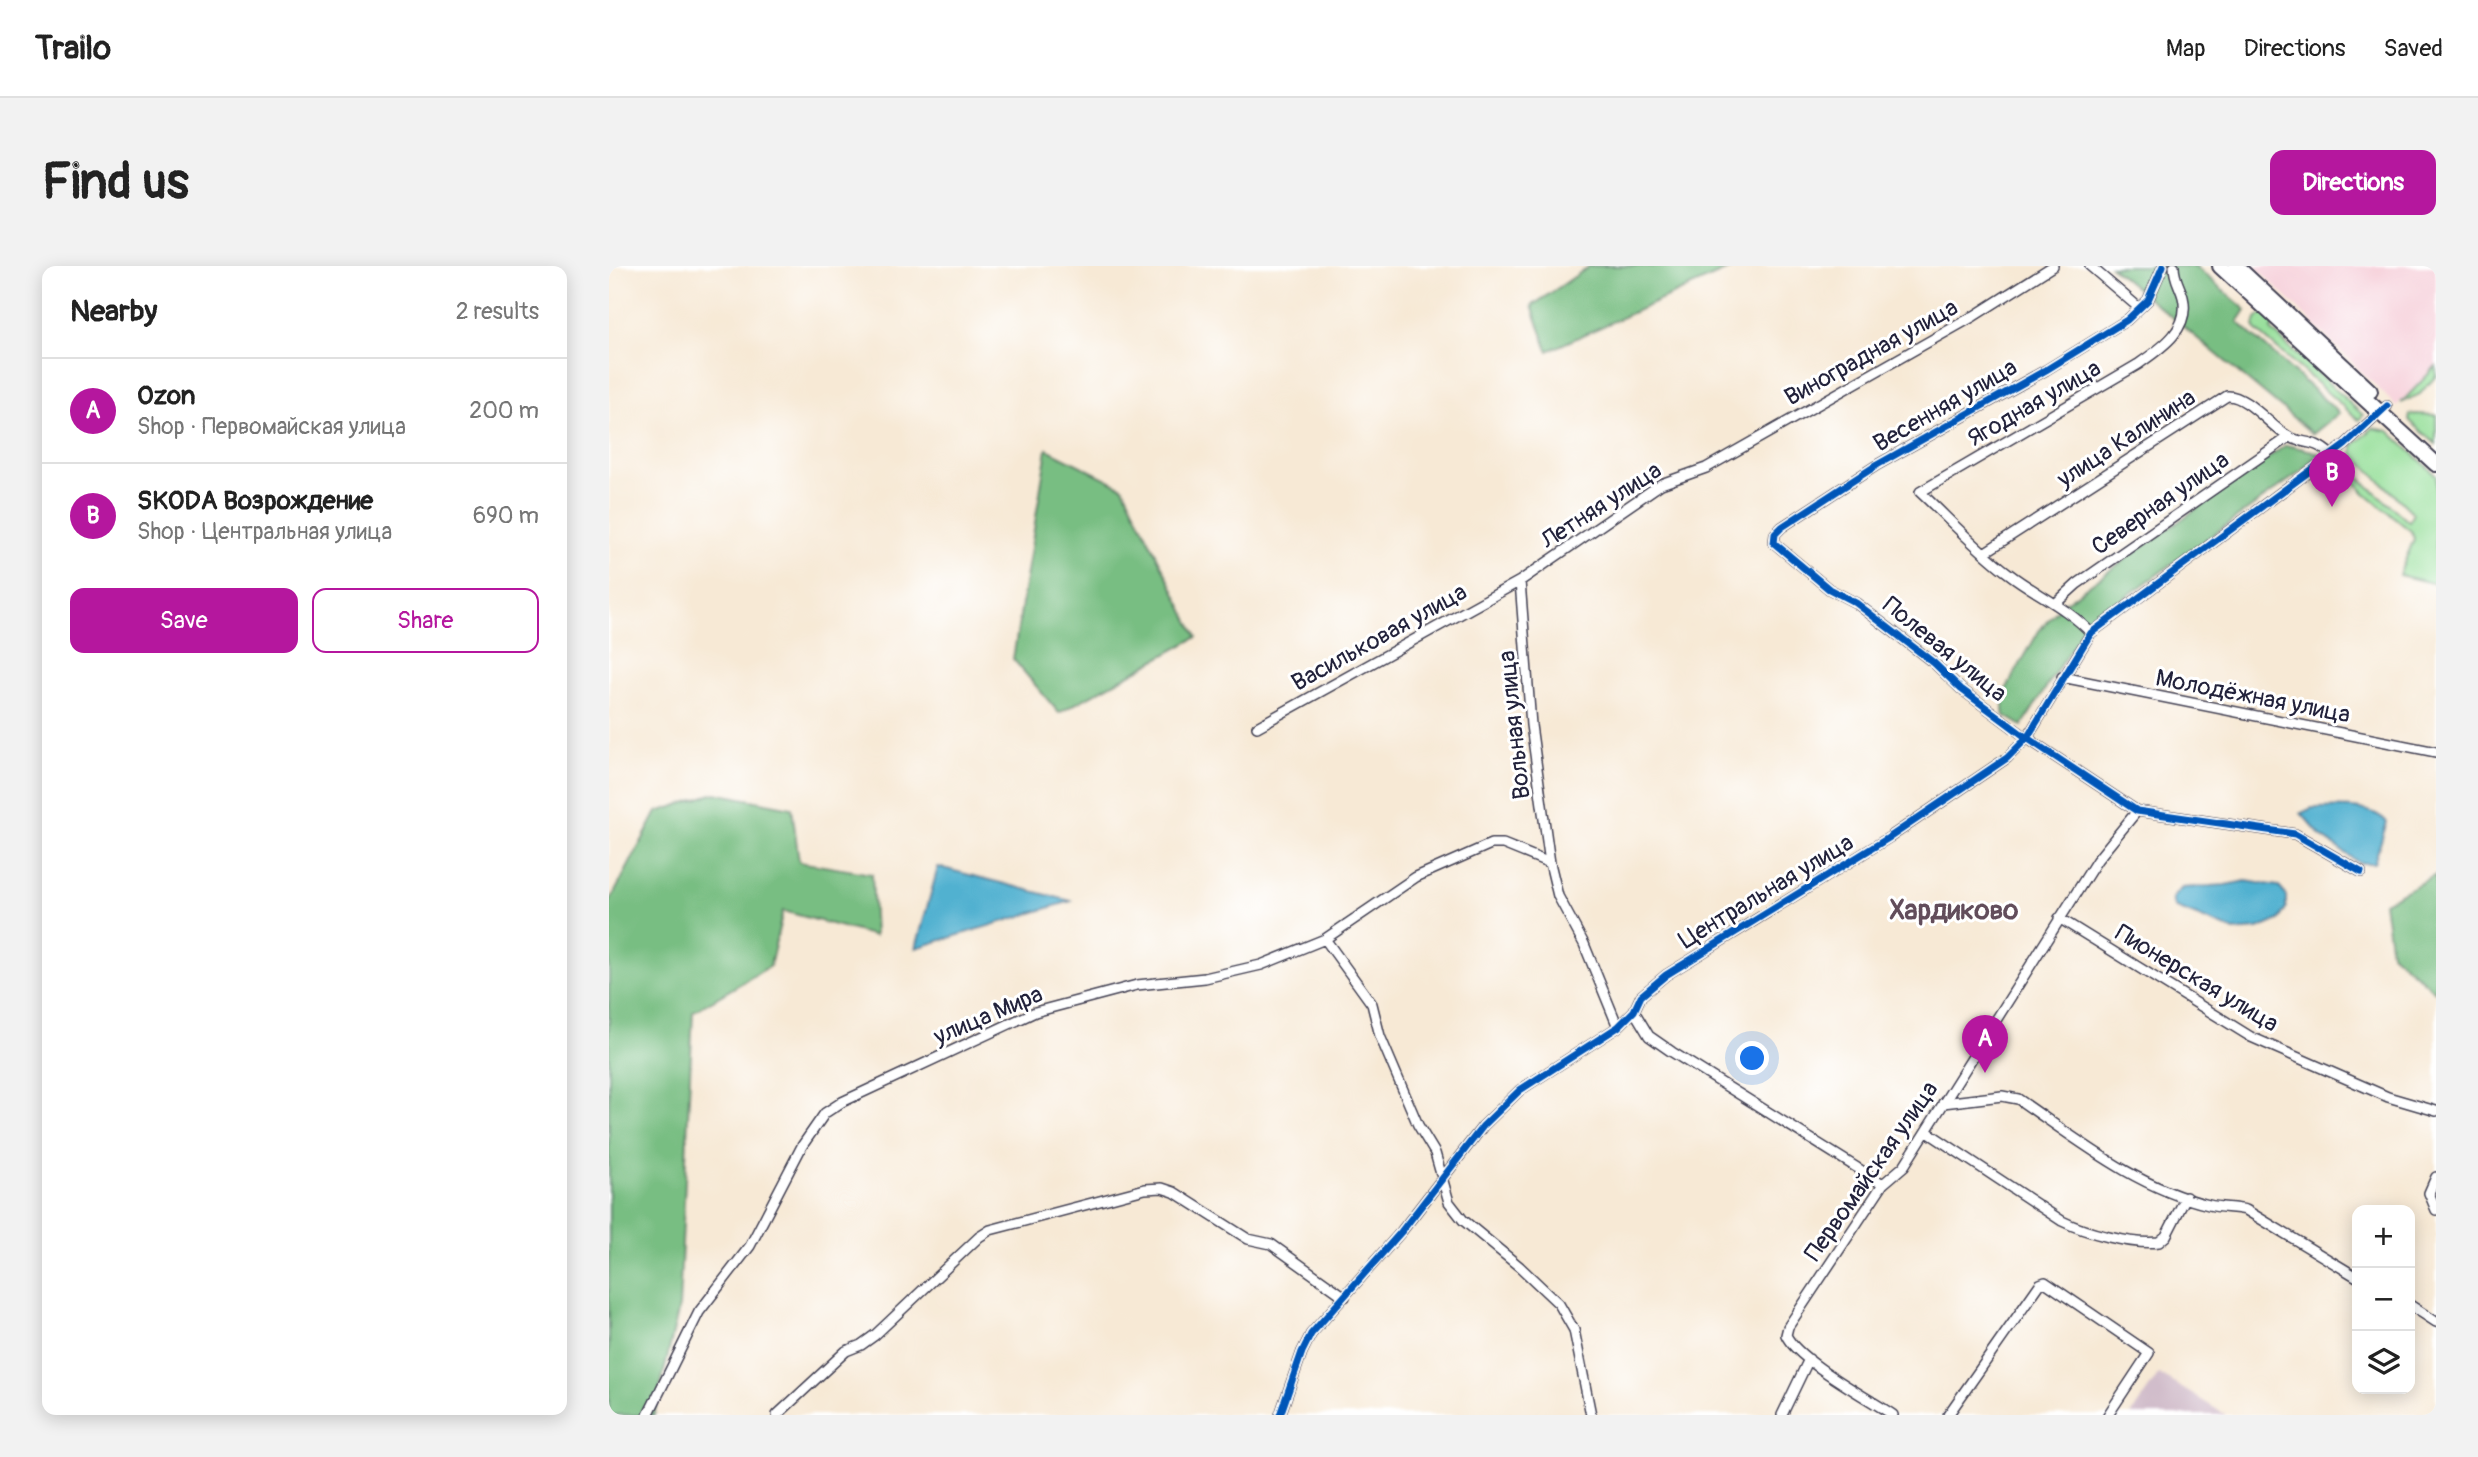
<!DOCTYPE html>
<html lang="en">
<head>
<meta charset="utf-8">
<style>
	body { margin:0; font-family:Pangolin,sans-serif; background:#f2f2f2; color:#222 }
	.controls { position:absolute; right:21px; bottom:21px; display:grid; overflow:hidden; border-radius:14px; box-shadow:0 4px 18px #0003 }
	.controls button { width:63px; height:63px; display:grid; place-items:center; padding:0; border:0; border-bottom:2px solid #e0e0e0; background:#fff; color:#222; font:35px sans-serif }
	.you { position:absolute; left:1144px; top:793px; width:24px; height:24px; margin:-18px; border:5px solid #fff; border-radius:50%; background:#1a73e8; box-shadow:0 0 0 10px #1a73e833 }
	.badge { display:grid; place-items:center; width:46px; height:46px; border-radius:50%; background:#b5179e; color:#fff; font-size:23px; font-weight:700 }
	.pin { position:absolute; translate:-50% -58px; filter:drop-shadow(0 2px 4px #0008) }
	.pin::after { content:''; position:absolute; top:37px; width:24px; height:21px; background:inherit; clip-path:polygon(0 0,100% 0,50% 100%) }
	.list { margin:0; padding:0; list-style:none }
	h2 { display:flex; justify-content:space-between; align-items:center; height:91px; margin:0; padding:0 28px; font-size:30px }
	h2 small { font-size:23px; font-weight:400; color:#767676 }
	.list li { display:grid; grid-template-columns:46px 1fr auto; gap:21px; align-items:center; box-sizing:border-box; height:105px; padding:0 28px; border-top:2px solid #e0e0e0 }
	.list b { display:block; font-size:26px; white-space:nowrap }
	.list p { margin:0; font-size:23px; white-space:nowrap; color:#767676 }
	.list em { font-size:23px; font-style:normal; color:#767676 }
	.actions { display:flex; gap:14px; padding:21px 28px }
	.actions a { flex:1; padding:16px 0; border:2px solid #b5179e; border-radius:14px; text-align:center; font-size:24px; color:#b5179e }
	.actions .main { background:#b5179e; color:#fff }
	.icon { flex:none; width:38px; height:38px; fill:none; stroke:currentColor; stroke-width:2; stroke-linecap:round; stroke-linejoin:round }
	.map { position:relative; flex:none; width:1827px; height:1149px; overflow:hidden; border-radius:14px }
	header { display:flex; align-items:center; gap:42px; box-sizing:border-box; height:98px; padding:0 35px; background:#fff; border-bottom:2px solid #e0e0e0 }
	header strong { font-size:33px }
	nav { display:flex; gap:38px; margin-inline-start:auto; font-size:24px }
	.intro { display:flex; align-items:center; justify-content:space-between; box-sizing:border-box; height:168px; padding:0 42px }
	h1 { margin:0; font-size:49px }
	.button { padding:18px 32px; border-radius:14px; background:#b5179e; color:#fff; font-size:24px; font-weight:700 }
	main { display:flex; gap:42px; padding:0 42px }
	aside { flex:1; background:#fff; border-radius:14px; box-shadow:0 4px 18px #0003 }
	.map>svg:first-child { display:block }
</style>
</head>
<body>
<header>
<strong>Trailo</strong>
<nav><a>Map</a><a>Directions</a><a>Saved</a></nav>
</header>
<div class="intro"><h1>Find us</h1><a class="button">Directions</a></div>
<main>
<aside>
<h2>Nearby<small>2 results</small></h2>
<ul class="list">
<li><span class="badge">A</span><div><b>Ozon</b><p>Shop · Первомайская улица</p></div><em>200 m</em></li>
<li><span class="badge">B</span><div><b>SKODA Возрождение</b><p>Shop · Центральная улица</p></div><em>690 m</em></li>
</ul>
<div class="actions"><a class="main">Save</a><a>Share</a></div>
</aside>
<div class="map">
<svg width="1827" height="1149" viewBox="0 0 1827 1149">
	<rect width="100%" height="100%" fill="#fff"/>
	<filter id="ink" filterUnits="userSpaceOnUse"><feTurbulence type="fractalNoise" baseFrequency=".0143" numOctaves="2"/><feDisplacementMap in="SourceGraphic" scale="14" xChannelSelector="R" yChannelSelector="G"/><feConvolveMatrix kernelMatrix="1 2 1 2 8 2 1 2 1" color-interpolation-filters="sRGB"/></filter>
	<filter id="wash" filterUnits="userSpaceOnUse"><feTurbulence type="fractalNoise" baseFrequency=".00686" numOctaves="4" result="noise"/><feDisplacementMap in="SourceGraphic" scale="28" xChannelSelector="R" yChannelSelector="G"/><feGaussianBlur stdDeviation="1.57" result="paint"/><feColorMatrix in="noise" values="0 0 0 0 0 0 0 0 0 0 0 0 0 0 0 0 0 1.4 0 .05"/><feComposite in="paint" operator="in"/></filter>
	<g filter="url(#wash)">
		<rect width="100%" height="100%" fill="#f7e9d5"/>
		<path fill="#f6cfd9" d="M 1646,0 L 1827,0 L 1827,100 L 1787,140 Z"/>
		<path fill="#d1bdcb" d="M 1550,1108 L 1617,1149 L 1522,1149 Z"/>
		<path fill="#96df9a" stroke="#5c806a" stroke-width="2" d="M 1654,47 L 1666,58 L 1662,64 L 1754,149 L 1750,154 L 1648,65 L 1645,60 L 1647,53 Z
			M 1827,100 L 1827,110 L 1811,128 L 1792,137 Z
			M 1806,148 L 1827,149 L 1827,178 L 1800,154 L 1801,149 Z
			M 1764,162 L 1780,165 L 1827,209 L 1827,318 L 1790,309 L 1805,273 L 1803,266 L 1760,231 L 1729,198 L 1728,192 L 1733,189 L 1738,193 L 1736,199 L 1800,256 L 1805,248 L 1744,188 L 1744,180 Z"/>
		<path fill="#78be82" stroke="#4d705e" stroke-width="2" d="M 981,0 L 1127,0 L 939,85 L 923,40 Z
			M 1501,0 L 1586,0 L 1637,44 L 1629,56 L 1730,147 L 1704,168 Z
			M 1677,179 L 1704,185 L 1710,188 L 1711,192 L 1475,361 L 1413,460 L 1395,449 L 1395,427 L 1431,363 L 1455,337 Z
			M 438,183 L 514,221 L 588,371 L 450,447 L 404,393 Z
			M 106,527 L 183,542 L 190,596 L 263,608 L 266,670 L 174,645 L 161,700 L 84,746 L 70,1041 L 45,1149 L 0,1149 L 0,637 L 48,546 Z
			M 1827,609 L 1827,726 L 1782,687 L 1775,636 Z"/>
		<path fill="#51b1d0" stroke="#3a6a86" stroke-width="2" d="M 1703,542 C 1726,542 1761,537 1778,556 L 1765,597 L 1750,597 L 1712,570 L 1692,547 Z
			M 329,601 L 330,601 L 462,635 L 307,682 Z
			M 1637,615 L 1669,620 L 1677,629 L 1677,642 L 1670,654 L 1649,663 L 1625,665 L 1565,641 L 1563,632 L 1573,622 L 1616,619 Z"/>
	</g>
	<g filter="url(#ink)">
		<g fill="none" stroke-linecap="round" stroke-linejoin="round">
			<defs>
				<path id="minor" d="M 1481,0 L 1529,41
					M 1554,0 L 1539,34 L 1518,54 L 1437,104 L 1268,199 L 1173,261 L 1166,268 L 1165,277 L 1220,323 L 1247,337 L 1325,397 L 1352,423 L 1418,472 L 1528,545 L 1686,568 L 1752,606
					M 1375,287 L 1618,130 C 1636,128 1662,160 1677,169 C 1694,180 1703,171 1722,189
					M 911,315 L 922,459 L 941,597 L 949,630 L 975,678 L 1009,761
					M 1446,338 L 1468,318 L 1680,171
					M 1482,367 C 1458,341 1426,328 1399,307 C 1367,283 1340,253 1311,226 L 1528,99 C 1551,83 1582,64 1574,31 C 1571,20 1565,13 1565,0
					M 1453,411 L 1827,486
					M 648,461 L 911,315 L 1052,218 L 1097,202 L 1365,50 L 1444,0
					M 1450,652 L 1642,771 L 1779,831 L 1827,845
					M 716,673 L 763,738 L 771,770 L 809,859 L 826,887 L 840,936 L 854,954 L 911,1001 L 950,1038 L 965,1064 L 982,1149
					M 1025,745 L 1040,770 L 1063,786 L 1274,918
					M 1334,837 L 1393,830 L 1409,833 C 1469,874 1528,922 1600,939 C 1612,942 1625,941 1637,944 L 1748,1011
					M 1317,865 L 1453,955 C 1477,967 1523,979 1550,976 L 1557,970 L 1577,931
					M 1827,911 L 1820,927 L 1827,944
					M 1801,1039 L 1827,1056
					M 39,1149 L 90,1046 L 141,980 L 193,880 L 216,847 L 233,836 L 426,746 L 528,719 L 596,712 L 652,699 L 716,673 L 807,611 L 882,578 L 894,578 L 941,597
					M 168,1149 L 237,1085 L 252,1079 L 266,1069 L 370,971 L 381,964 L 536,923 L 553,922 L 565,926 L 639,973 L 662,978 L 736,1031
					M 671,1149 L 693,1086 L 702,1068 L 792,966 L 874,860 L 911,824 L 1009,761 L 1025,745 L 1032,730 L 1057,709 L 1281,571 L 1398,492 L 1418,472 L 1482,367 L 1736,179 L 1778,140
					M 1173,1149 L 1200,1093
					M 1284,1149 C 1259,1132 1188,1094 1177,1069 L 1179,1061 L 1274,918 L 1295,900 L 1488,594 L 1528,545
					M 1339,1149 L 1431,1018 L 1436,1016 L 1540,1087 L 1499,1149"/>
				<path id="primary" d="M 1611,0 L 1827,198
					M 1627,0 L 1761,125"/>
			</defs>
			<use href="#minor" stroke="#424052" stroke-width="12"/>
			<use href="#primary" stroke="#424052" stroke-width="18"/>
			<use href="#minor" stroke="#fff" stroke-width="9"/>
			<use href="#primary" stroke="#fff" stroke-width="14"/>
			<defs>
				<path id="cycleway" d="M 1554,0 L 1539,34 L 1518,54 L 1437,104 L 1268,199 L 1173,261 L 1166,268 L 1165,277 L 1220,323 L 1247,337 L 1325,397 L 1352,423 L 1418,472 L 1528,545 L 1686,568 L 1752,606
					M 671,1149 L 693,1086 L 702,1068 L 792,966 L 874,860 L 911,824 L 1009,761 L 1025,745 L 1032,730 L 1057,709 L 1281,571 L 1398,492 L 1418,472 L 1482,367 L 1736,179 L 1778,140"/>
			</defs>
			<use href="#cycleway" stroke="#fff" stroke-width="11"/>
			<use href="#cycleway" stroke="#0057b8" stroke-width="7"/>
		</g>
	</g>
	<g text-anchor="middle" stroke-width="6" stroke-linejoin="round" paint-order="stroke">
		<g font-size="24" fill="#22223b" stroke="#fff">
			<text transform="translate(1262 86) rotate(-29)" y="8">Виноградная улица</text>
			<text transform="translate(1425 137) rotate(-30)" y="8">Ягодная улица</text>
			<text transform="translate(1336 139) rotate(-30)" y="8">Весенняя улица</text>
			<text transform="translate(1517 172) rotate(-33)" y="8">улица Калинина</text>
			<text transform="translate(1551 237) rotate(-35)" y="8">Северная улица</text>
			<text transform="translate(992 239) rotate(-33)" y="8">Летняя улица</text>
			<text transform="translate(770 371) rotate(-29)" y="8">Васильковая улица</text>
			<text transform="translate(1336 383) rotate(39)" y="8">Полевая улица</text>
			<text transform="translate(1644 430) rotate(11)" y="8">Молодёжная улица</text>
			<text transform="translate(905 459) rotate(-96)" y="8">Вольная улица</text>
			<text transform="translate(1157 625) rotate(-31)" y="8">Центральная улица</text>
			<text transform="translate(1588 712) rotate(31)" y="8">Пионерская улица</text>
			<text transform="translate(379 749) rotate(-23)" y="8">улица Мира</text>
			<text transform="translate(1262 905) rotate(-55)" y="8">Первомайская улица</text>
		</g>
		<g font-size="28" font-weight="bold" fill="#624d5b" stroke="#fff">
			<text x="1345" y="653">Хардиково</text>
		</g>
	</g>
</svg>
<div class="controls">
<button>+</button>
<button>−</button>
<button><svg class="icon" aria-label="layers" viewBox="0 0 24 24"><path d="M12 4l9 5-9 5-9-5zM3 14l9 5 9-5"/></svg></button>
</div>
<div class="you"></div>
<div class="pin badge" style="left:1376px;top:807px">A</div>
<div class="pin badge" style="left:1723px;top:241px">B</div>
</div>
</main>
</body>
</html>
